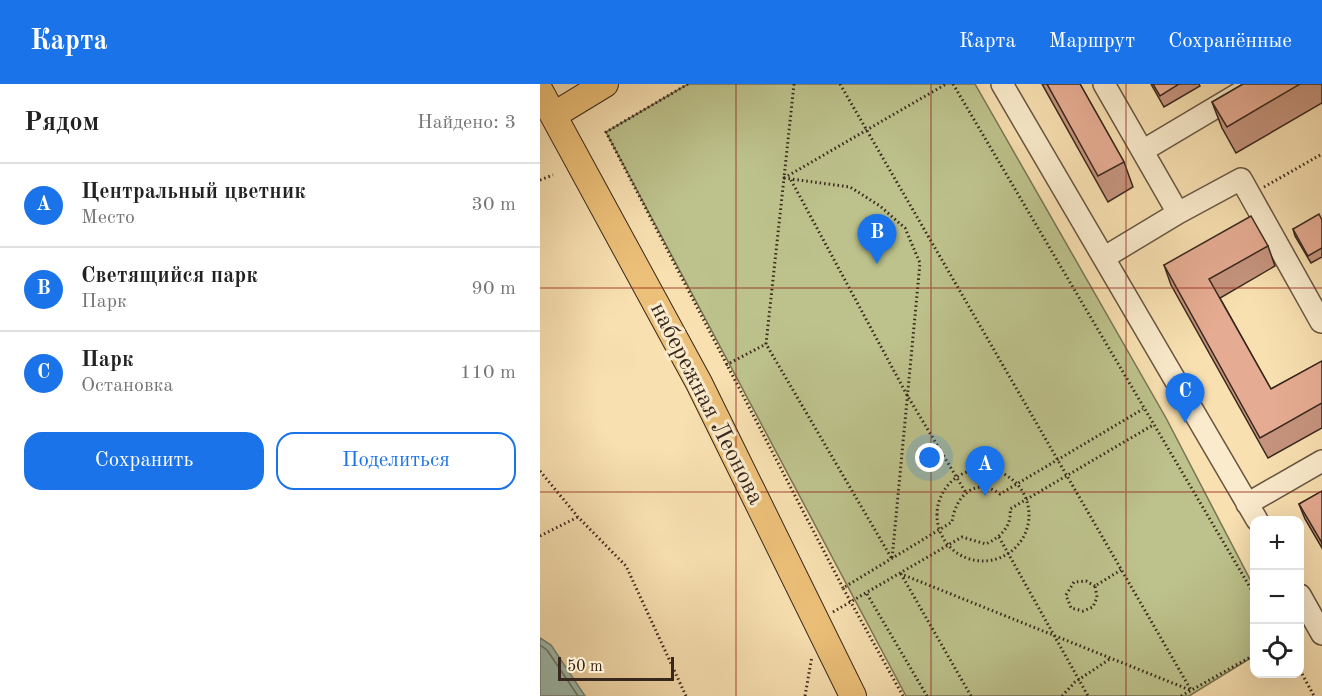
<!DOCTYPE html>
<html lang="ru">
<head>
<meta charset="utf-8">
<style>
	body { margin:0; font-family:"Old Standard TT",serif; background:#f2f2f2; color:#222 }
	.controls { position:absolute; right:18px; bottom:18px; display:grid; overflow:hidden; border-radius:12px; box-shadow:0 6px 24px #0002 }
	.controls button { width:54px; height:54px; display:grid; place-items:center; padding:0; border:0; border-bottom:2px solid #e0e0e0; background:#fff; color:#222; font:30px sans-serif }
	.scale { position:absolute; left:18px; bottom:15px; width:116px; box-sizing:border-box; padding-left:6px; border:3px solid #37271c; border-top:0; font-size:16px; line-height:21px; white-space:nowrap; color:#37271c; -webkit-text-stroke:4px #faebcc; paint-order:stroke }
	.you { position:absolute; left:390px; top:374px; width:21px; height:21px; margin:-15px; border:4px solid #fff; border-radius:50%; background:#1a73e8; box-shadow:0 0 0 9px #1a73e833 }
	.badge { display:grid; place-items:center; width:39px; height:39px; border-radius:50%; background:#1a73e8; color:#fff; font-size:20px; font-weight:700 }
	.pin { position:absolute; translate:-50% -50px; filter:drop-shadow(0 2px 3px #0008) }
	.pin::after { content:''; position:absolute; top:32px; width:21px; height:18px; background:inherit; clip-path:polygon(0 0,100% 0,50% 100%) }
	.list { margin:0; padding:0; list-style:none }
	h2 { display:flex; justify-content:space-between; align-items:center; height:78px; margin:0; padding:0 24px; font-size:26px }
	h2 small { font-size:20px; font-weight:400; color:#767676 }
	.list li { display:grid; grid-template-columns:39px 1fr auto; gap:18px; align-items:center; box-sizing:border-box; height:84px; padding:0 24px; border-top:2px solid #e0e0e0 }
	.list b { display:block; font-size:22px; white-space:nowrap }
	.list p { margin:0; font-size:20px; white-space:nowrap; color:#767676 }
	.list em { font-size:20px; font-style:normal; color:#767676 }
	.actions { display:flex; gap:12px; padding:18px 24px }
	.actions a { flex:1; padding:14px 0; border:2px solid #1a73e8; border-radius:18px; text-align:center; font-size:21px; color:#1a73e8 }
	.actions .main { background:#1a73e8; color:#fff }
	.icon { flex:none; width:33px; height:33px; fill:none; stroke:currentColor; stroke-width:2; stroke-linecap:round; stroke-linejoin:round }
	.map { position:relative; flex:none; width:782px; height:612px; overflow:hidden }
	header { display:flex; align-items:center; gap:36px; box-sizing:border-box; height:84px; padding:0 30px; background:#1a73e8; color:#fff }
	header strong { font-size:28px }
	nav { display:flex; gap:33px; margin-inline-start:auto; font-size:21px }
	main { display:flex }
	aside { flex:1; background:#fff }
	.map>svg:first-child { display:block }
</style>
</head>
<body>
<header>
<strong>Карта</strong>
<nav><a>Карта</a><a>Маршрут</a><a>Сохранённые</a></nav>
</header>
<main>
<aside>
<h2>Рядом<small>Найдено: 3</small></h2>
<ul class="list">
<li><span class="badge">A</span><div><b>Центральный цветник</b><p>Место</p></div><em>30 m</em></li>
<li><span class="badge">B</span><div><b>Светящийся парк</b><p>Парк</p></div><em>90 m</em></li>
<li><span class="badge">C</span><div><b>Парк</b><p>Остановка</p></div><em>110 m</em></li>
</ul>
<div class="actions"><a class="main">Сохранить</a><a>Поделиться</a></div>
</aside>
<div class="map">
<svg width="782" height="612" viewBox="0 0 782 612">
	<rect width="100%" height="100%" fill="#f8e0b1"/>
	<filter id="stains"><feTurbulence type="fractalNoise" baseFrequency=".00333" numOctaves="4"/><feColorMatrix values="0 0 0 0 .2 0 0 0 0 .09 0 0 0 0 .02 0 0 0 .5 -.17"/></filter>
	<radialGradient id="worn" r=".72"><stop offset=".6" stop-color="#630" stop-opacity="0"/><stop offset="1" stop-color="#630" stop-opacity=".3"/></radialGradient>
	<path fill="#bdc28c" stroke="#7a7454" stroke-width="1.5" d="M 148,0 L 435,0 L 626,334 L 714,503 L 714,572 L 649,612 L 366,612 L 66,48 Z"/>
	<path fill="#9dbdaf" stroke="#748174" stroke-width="1.5" d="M 0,554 L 11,561 L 45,612 L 0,612 Z"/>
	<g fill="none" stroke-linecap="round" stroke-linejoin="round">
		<path stroke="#6a7266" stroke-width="1.5" d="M 0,561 L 7,566 L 38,612"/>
		<defs>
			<path id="minor" d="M 462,0 L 717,436
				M 564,0 L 638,129 L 565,173
				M 604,66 L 715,0
				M 638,129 L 701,95 L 781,238
				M 707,420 L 782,377
				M 760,511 L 782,550"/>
			<path id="major" d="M 0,7 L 159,299 L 313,612
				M 14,31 L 65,0"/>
		</defs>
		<use href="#minor" stroke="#675541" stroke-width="24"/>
		<use href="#major" stroke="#37271c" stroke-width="28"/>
		<path stroke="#37271c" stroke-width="3" stroke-dasharray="1.5 3" stroke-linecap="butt" d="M 148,0 L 66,48 L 303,504
			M 254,0 L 244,94 L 406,0
			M 300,0 L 651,606
			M 413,0 L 714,510
			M 244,94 L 310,103 L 340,122 L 365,144 L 380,179 L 352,475 L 226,260 Z
			M 0,96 L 13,91
			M 251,96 L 367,311 L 426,409
			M 724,103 L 782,70
			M 186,281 L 226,260
			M397 431a46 46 0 1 1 92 0a46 46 0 1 1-92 0Z
			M 0,387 L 38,433 L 86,482 L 146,612
			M 0,452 L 38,433
			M 459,453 L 548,612
			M 760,488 L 763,494
			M 555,502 L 546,497 L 534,498 L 526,511 L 531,524 L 543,527 L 553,523 L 557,513 L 555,502 L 581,486
			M 327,510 L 387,612
			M 293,528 L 422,453 L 446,460 C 460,453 472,443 470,425 L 613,341
			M 760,586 L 774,612
			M 265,612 L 272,572
			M 363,612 L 303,504 L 412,438 C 415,413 435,392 460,410 L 603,325
			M 431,612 L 361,490 L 650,606
			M 522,612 L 535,598 L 570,575
			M 641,612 L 714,571"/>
		<use href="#minor" stroke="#faebcc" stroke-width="21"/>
		<use href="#major" stroke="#ecc078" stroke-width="26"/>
	</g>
	<path fill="#c6947e" stroke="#37271c" stroke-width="1.5" d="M 502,0 L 540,0 L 584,78 L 593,103 L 568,118 Z
		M 611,0 L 659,0 L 660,2 L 624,23 Z
		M 703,0 L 782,0 L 782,19 L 696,69 L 682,44 L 672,18 Z
		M 782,136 L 782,173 L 771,179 L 755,152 L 753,145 Z
		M 728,162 L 735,182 L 680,214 L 731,305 L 782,277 L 782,344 L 728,374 L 631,201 L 624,181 Z
		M 782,407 L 782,464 L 765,435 L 759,420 Z"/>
	<path fill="#e6ac93" stroke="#37271c" stroke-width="1.5" d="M 507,0 L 540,0 L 584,78 L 558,92 Z
		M 613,0 L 639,0 L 620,12 Z
		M 703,0 L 760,0 L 687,43 L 672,18 Z
		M 779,130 L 782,136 L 782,164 L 768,172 L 753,145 Z
		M 711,132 L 728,162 L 669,195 L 731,305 L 782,277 L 782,319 L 720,354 L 624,181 Z
		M 782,407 L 782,459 L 759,420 Z"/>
	<path fill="none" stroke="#8f2418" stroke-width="1.5" stroke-opacity="0.55" d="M 196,0 L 196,612M 391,0 L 391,612M 586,0 L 586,612M 0,204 L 782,204M 0,408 L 782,408"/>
	<g text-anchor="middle" stroke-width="6" stroke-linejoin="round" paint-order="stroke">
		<g font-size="24" fill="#37271c" stroke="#faebcc">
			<text transform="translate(168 319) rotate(63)" y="8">набережная Леонова</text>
		</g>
	</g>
	<rect width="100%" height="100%" filter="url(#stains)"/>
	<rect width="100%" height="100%" fill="url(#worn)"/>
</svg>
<div class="controls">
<button>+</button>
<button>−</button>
<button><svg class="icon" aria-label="locate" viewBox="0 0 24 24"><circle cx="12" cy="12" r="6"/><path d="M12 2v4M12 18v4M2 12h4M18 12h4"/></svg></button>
</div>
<div class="scale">50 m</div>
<div class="you"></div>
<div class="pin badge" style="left:445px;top:412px">A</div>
<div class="pin badge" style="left:337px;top:180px">B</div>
<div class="pin badge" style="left:645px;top:339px">C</div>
</div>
</main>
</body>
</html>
